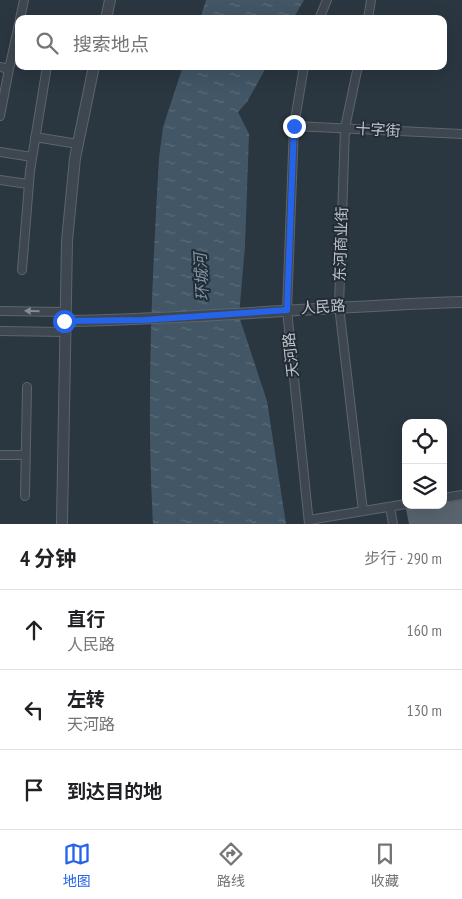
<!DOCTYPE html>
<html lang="zh">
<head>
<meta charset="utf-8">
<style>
	body { margin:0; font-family:"PT Sans Narrow","Noto Sans SC",sans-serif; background:#f6f6f6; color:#202124 }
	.controls { position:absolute; right:15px; bottom:15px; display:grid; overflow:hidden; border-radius:10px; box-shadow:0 5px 20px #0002 }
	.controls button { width:45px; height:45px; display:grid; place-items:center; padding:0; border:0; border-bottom:1px solid #e0e0e0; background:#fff; color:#202124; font:25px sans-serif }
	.stop { position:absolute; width:15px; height:15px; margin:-11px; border:4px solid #2563eb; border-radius:50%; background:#fff }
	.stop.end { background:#2563eb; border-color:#fff; box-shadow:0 1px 5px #0008 }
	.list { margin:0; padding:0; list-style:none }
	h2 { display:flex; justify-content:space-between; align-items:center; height:65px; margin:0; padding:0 20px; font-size:21px }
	h2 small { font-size:16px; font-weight:400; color:#757577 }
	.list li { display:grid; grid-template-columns:32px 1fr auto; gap:15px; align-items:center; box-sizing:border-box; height:80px; padding:0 20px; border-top:1px solid #e0e0e0 }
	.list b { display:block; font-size:19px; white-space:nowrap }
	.list p { margin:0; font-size:16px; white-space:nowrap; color:#757577 }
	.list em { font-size:16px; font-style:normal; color:#757577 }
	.icon { flex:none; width:28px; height:28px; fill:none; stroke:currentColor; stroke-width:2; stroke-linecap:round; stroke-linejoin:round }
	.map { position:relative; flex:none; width:462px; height:524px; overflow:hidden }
	.search { position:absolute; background:#fff; box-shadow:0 5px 20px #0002; left:15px; right:15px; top:15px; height:55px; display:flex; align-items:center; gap:12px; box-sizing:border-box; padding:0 18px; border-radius:10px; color:#757577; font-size:19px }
	.sheet { height:305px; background:#fff }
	nav { display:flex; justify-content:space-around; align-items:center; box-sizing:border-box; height:70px; border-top:1px solid #e0e0e0; background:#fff; font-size:14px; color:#757577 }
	nav a { display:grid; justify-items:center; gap:2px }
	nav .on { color:#2563eb }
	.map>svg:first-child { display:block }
</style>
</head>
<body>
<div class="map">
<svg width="462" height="524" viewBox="0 0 462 524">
	<defs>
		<pattern id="water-ripples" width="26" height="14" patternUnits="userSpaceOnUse" patternTransform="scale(1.25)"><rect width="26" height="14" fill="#425666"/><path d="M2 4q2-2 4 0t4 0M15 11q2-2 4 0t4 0" fill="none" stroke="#5b6d7b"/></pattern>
	</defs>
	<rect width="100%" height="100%" fill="#2a3640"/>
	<path fill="url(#water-ripples)" d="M 206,0 L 304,0 L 293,19 L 200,19 Z
		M 183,66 L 267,66 L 247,102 L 238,112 L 249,134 L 245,246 L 239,316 L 267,401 L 286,524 L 153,524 C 146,402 152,280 159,158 L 163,127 Z"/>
	<path fill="#59646f" d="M 462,500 L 462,524 L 409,524 L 406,509 L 443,505 L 443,503 Z"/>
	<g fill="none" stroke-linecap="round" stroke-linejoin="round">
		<defs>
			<path id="minor" d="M 20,19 L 24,0
				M 319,19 L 327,0
				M 368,19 L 371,0
				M 304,66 L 294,126 L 287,310 L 309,524
				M 358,66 L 345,128 L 339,306 L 363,511
				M 0,67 L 9,69 L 0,116
				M 9,69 L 19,24
				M 294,126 L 462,134
				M 35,137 L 78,144
				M 0,152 L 32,157
				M 0,180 L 28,184
				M 22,270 L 30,171 L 47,66
				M 0,311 L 64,312
				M 0,331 L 64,332
				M 0,455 L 25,455
				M 25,496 L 27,387
				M 443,498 L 462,495
				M 390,507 L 393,524
				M 309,520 L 406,504"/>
			<path id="tertiary" d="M 106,19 L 110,0
				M 64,321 C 197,319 329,306 462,302
				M 62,524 L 67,241 L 75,158 L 94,66"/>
		</defs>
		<use href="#minor" stroke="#5c656d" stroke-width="10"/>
		<use href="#tertiary" stroke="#5c656d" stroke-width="12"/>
		<use href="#minor" stroke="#3e4750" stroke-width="8"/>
		<use href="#tertiary" stroke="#3e4750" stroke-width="10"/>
	</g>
	<defs><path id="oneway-solid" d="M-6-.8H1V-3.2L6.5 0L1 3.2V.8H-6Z" transform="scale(1.25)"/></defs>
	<use fill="#838b93" href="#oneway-solid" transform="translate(32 311) rotate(-179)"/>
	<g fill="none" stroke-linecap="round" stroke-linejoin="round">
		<path stroke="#2563eb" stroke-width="6" d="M 64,321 L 144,320 L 287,310 L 294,126"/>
	</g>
	<g text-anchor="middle" stroke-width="4" stroke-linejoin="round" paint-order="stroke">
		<g font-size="15" fill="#bbc2ca" stroke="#232c35">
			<text transform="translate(378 130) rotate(3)" y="5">十字街</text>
			<text transform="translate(341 244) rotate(-88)" y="5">东河商业街</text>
			<text transform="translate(323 307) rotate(-4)" y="5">人民路</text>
			<text transform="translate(291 355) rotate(-96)" y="5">天河路</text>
		</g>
		<g font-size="16" font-style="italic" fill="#7f96a9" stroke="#232c35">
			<text transform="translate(201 277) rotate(-93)" y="6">环城河</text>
		</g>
	</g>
</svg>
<div class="controls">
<button><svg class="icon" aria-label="locate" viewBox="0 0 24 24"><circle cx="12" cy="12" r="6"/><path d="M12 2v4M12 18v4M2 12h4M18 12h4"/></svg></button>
<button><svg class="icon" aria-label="layers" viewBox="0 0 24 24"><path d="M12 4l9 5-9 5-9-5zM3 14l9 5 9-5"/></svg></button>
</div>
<div class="stop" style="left:64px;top:321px"></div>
<div class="stop end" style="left:294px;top:126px"></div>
<div class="search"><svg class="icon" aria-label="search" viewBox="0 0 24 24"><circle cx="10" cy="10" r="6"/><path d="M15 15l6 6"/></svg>搜索地点</div>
</div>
<section class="sheet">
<h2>4 分钟<small>步行 · 290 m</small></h2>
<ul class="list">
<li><svg class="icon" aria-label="ahead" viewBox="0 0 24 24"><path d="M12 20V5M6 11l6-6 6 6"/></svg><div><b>直行</b><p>人民路</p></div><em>160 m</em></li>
<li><svg class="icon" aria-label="left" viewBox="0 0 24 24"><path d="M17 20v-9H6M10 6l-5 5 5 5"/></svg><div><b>左转</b><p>天河路</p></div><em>130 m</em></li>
<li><svg class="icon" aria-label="arrive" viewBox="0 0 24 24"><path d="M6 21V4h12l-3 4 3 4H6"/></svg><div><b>到达目的地</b></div></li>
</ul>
</section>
<nav>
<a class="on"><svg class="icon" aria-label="map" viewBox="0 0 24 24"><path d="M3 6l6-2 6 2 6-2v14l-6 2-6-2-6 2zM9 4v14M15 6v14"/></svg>地图</a>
<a><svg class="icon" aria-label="directions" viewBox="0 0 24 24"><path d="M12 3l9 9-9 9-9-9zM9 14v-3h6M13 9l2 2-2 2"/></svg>路线</a>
<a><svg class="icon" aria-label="saved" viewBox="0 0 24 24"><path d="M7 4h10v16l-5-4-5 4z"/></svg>收藏</a>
</nav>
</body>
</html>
